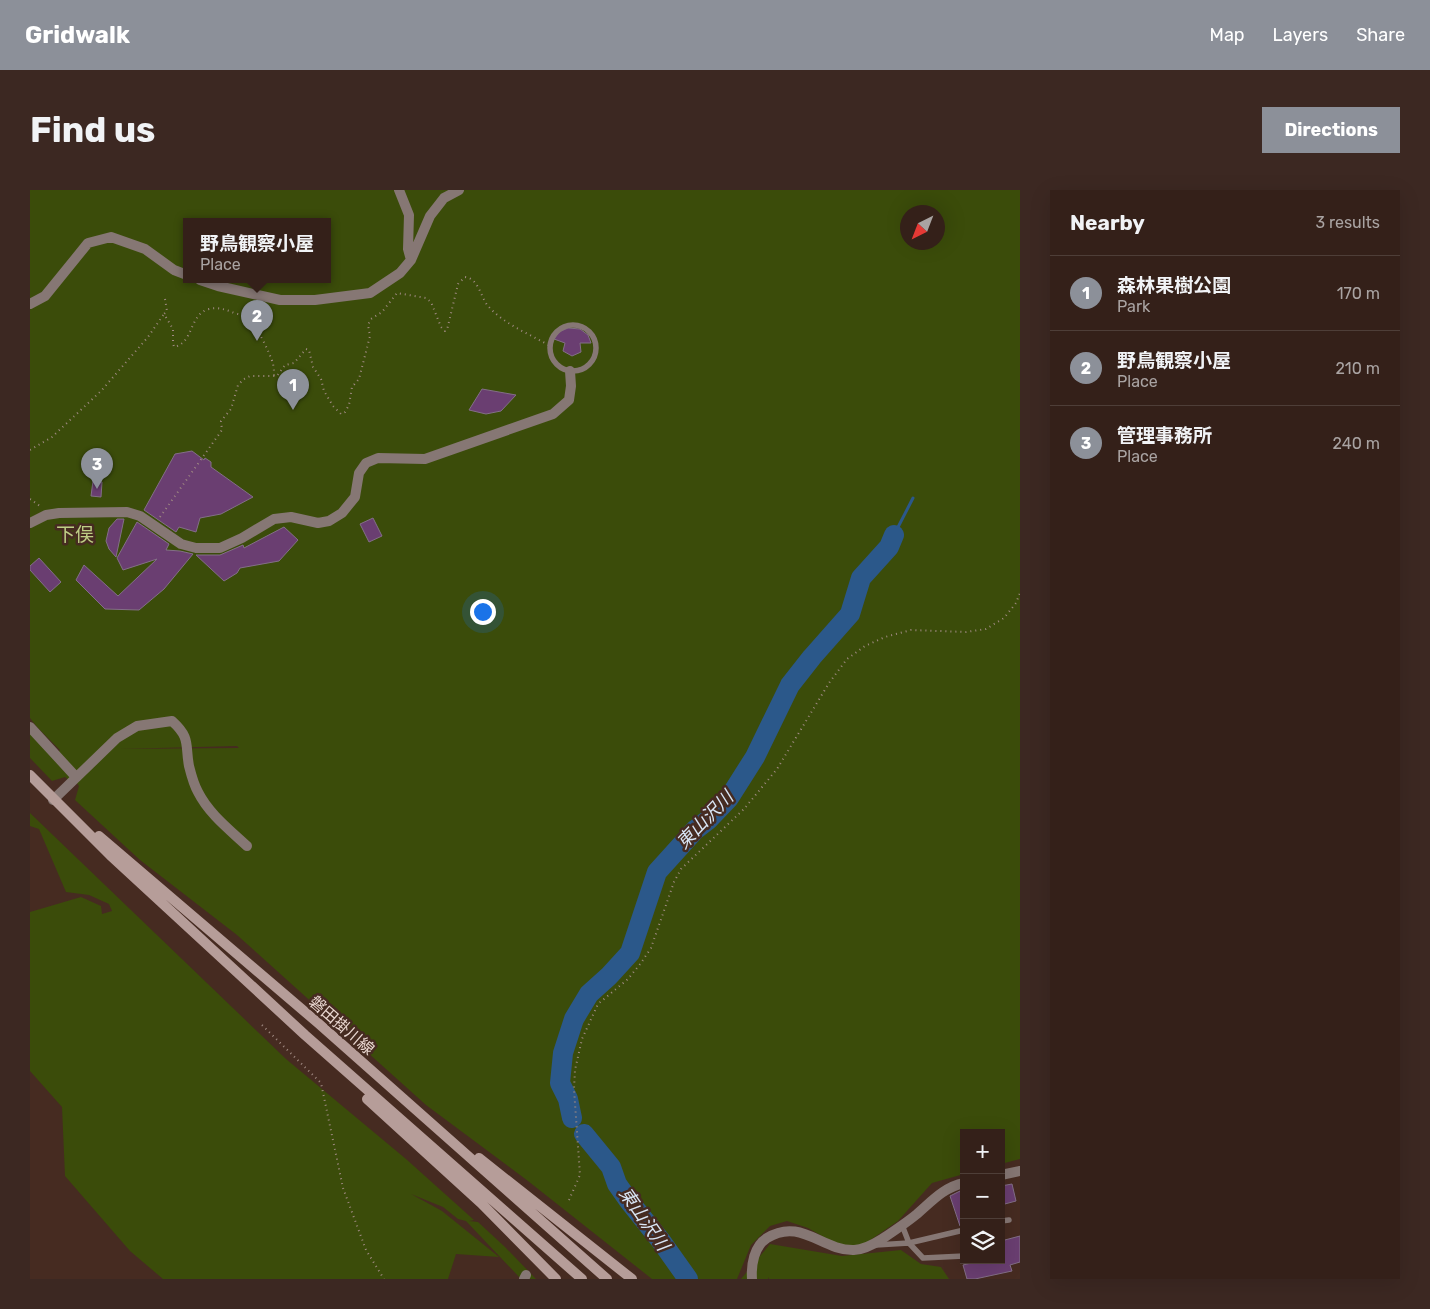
<!DOCTYPE html>
<html lang="en">
<head>
<meta charset="utf-8">
<style>
	body { margin:0; font-family:Rubik,"Noto Sans JP",sans-serif; background:#3c2822; color:#f1f3f6 }
	.controls { position:absolute; right:15px; bottom:15px; display:grid; overflow:hidden; border-radius:0px; box-shadow:0 5px 20px #0002 }
	.controls button { width:45px; height:45px; display:grid; place-items:center; padding:0; border:0; border-bottom:1px solid #4e3e38; background:#342019; color:#f1f3f6; font:25px sans-serif }
	.compass { position:absolute; left:870px; top:15px; width:45px; height:45px; border-radius:50%; background:#342019; box-shadow:0 5px 20px #0002; rotate:222deg }
	.you { position:absolute; left:452px; top:421px; width:18px; height:18px; margin:-12px; border:4px solid #fff; border-radius:50%; background:#1a73e8; box-shadow:0 0 0 8px #1a73e833 }
	.badge { display:grid; place-items:center; width:32px; height:32px; border-radius:50%; background:#8c9099; color:#fff; font-size:16px; font-weight:700 }
	.pin { position:absolute; translate:-50% -41px; filter:drop-shadow(0 1px 2px #0008) }
	.pin::after { content:''; position:absolute; top:26px; width:18px; height:15px; background:inherit; clip-path:polygon(0 0,100% 0,50% 100%) }
	.popup { position:absolute; left:153px; top:28px; width:148px; height:65px; box-sizing:border-box; display:grid; place-content:center; border-radius:0px; background:#342019; filter:drop-shadow(0 1px 4px #0005); font-size:16px; white-space:nowrap; color:#a9a3a2 }
	.popup b { font-size:19px; color:#f1f3f6 }
	.popup::after { content:''; position:absolute; left:50%; top:100%; margin-left:-10px; border:10px solid transparent; border-top-color:#342019 }
	.list { margin:0; padding:0; list-style:none }
	h2 { display:flex; justify-content:space-between; align-items:center; height:65px; margin:0; padding:0 20px; font-size:21px }
	h2 small { font-size:16px; font-weight:400; color:#a9a3a2 }
	.list li { display:grid; grid-template-columns:32px 1fr auto; gap:15px; align-items:center; box-sizing:border-box; height:75px; padding:0 20px; border-top:1px solid #4e3e38 }
	.list b { display:block; font-size:19px; white-space:nowrap }
	.list p { margin:0; font-size:16px; white-space:nowrap; color:#a9a3a2 }
	.list em { font-size:16px; font-style:normal; color:#a9a3a2 }
	.icon { flex:none; width:28px; height:28px; fill:none; stroke:currentColor; stroke-width:2; stroke-linecap:round; stroke-linejoin:round }
	.map { position:relative; flex:none; width:990px; height:1089px; overflow:hidden; border-radius:0px }
	header { display:flex; align-items:center; gap:30px; box-sizing:border-box; height:70px; padding:0 25px; background:#8c9099; color:#fff }
	header strong { font-size:24px }
	nav { display:flex; gap:28px; margin-inline-start:auto; font-size:18px }
	.intro { display:flex; align-items:center; justify-content:space-between; box-sizing:border-box; height:120px; padding:0 30px }
	h1 { margin:0; font-size:35px }
	.button { padding:12px 22px; border-radius:0px; background:#8c9099; color:#fff; font-size:18px; font-weight:700 }
	main { display:flex; gap:30px; padding:0 30px }
	aside { flex:1; background:#342019; border-radius:0px; box-shadow:0 5px 20px #0002 }
	.map>svg:first-child { display:block }
</style>
</head>
<body>
<header>
<strong>Gridwalk</strong>
<nav><a>Map</a><a>Layers</a><a>Share</a></nav>
</header>
<div class="intro"><h1>Find us</h1><a class="button">Directions</a></div>
<main>
<div class="map">
<svg width="990" height="1089" viewBox="0 0 990 1089">
	<rect width="100%" height="100%" fill="#462b21"/>
	<path fill="#3b4c0a" fill-rule="evenodd" d="M 0,0 L 990,0 L 990,969 L 971,974 L 971,943 L 934,943 L 934,984 L 902,993 L 868,1031 L 830,1057 L 808,1055 L 778,1038 L 757,1031 L 740,1036 L 721,1055 L 707,1089 L 658,1089 L 635,1051 L 621,1034 L 657,1089 L 622,1089 L 498,991 L 396,915 L 207,745 L 110,670 L 45,610 L 49,596 L 44,589 L 41,592 L 35,587 L 22,591 L 0,568 L 0,532 L 26,564 L 30,560 L 7,537 L 0,528 ZM 878,22 L 908,22 L 908,52 L 878,52 ZM 157,32 L 297,32 L 297,90 L 157,90 ZM 207,556 L 209,558 L 89,559 Z
		M 0,623 L 256,869 L 376,969 L 444,1030 L 439,1031 L 448,1032 L 475,1057 L 506,1089 L 491,1089 L 436,1031 L 428,1029 L 413,1017 L 381,1004 L 412,1021 L 469,1067 L 426,1064 L 418,1089 L 133,1089 L 100,1061 L 35,986 L 32,917 L 0,881 L 0,722 L 51,707 L 71,716 L 72,724 L 82,721 L 79,714 L 59,705 L 36,702 L 9,639 L 0,636 Z
		M 740,1054 L 812,1066 L 871,1060 L 891,1074 L 911,1077 L 919,1089 L 739,1089 L 738,1087 L 738,1089 L 711,1089 Z"/>
	<g fill="none" stroke-linecap="round" stroke-linejoin="round">
		<path stroke="#2b588a" stroke-width="3" d="M 864,345 L 883,308"/>
		<path stroke="#2b588a" stroke-width="20" d="M 542,928 L 538,909 L 530,893 L 533,863 L 544,829 L 559,804 L 579,786 L 600,763 L 627,682 L 665,640 L 678,630 L 699,608 L 725,567 L 760,495 L 782,467 L 820,424 L 831,388 L 859,357 L 864,345
			M 554,944 L 581,977 L 587,994 L 599,1011 L 631,1051 L 658,1089"/>
	</g>
	<path fill="#6a3e71" stroke="#836f87" d="M 538,138 L 550,139 L 558,145 L 561,153 L 550,153 L 551,162 L 542,166 L 533,161 L 535,153 L 524,149 L 529,142 Z
		M 452,199 L 486,205 L 471,221 L 456,224 L 439,220 Z
		M 162,261 L 174,270 L 175,268 L 181,272 L 181,277 L 223,307 L 191,324 L 170,328 L 166,342 L 149,337 L 146,342 L 114,320 L 145,264 Z
		M 63,291 L 72,292 L 71,307 L 61,306 Z
		M 343,328 L 352,346 L 339,352 L 330,334 Z
		M 87,329 L 94,329 L 86,367 L 79,359 L 76,351 L 79,338 Z
		M 107,332 L 139,354 L 136,360 L 150,361 L 163,364 L 134,399 L 109,420 L 75,419 L 46,390 L 54,375 L 88,406 L 127,369 L 93,380 L 87,368 Z
		M 254,337 L 268,350 L 249,371 L 210,378 L 207,383 L 194,391 L 166,365 L 190,365 L 213,355 L 214,358 Z
		M 9,368 L 31,392 L 20,402 L 0,380 L 0,376 Z
		M 982,994 L 986,1011 L 971,1015 L 971,996 Z
		M 930,1001 L 934,1016 L 934,1035 L 930,1036 L 920,1006 Z
		M 990,1046 L 990,1072 L 980,1075 L 982,1081 L 945,1089 L 937,1089 L 933,1075 L 953,1070 L 971,1070 L 971,1051 Z"/>
	<g fill="none" stroke-linecap="round" stroke-linejoin="round">
		<path stroke="#a08a82" stroke-width="2" stroke-dasharray="1 4" stroke-linecap="butt" d="M 135,109 L 137,121 L 134,124 L 143,139 L 143,153 L 144,157 C 164,153 159,124 179,119 C 187,117 194,119 202,122 C 206,124 213,125 217,127 C 225,132 241,165 243,174 C 244,178 244,182 244,186
			M 0,260 L 22,247 L 71,201 L 118,147 L 134,124
			M 0,309 L 10,316
			M 130,327 L 192,240 L 191,231 L 201,219 L 208,195 L 214,189 L 220,186 L 247,186 L 255,175 L 264,173 L 276,159 L 279,160 L 283,177 L 291,189 L 294,201 L 303,216 L 311,224 L 315,222 L 319,215 L 322,197 L 329,189 L 340,146 L 338,135 L 341,129 L 352,122 L 367,103 L 396,108 L 401,112 L 411,137 L 415,141 L 417,140 L 428,94 L 435,87 C 449,89 450,106 458,116 C 475,135 498,143 520,156
			M 232,835 L 291,893 L 313,998 L 336,1060 L 354,1089
			M 539,1010 L 550,985 L 544,899 L 545,880 L 552,849 L 568,814 L 598,789 L 611,773 L 621,758 L 644,692 L 651,679 L 714,619 L 747,579 L 799,493 L 817,469 L 835,456 L 855,447 L 881,440 L 936,442 L 956,439 L 974,428 L 986,413 L 990,403"/>
		<path stroke="#867774" stroke-width="5.5" d="M520 158a23 23 0 1 1 46 0a23 23 0 1 1-46 0Z
			M 971,1031 L 979,1030
			M 872,1035 L 879,1053 L 893,1068 L 934,1066
			M 846,1055 L 879,1053 L 934,1040"/>
		<path stroke="#867774" stroke-width="10" d="M 369,0 L 379,25 L 378,59 L 381,70
			M 170,90 L 188,96 L 250,110 L 285,110 L 340,103 L 370,83 L 381,70 L 400,26 L 414,8 L 429,0
			M 0,114 L 15,106 L 58,53 L 81,47 L 115,59 L 144,80 L 157,85
			M 0,333 L 16,325 L 29,323 L 97,322 L 110,326 L 151,354 L 166,358 L 190,358 L 212,348 L 244,329 L 261,327 L 288,333 L 299,331 L 312,323 L 325,307 L 329,283 L 336,273 L 348,268 L 395,269 L 523,224 L 539,210 L 541,196 L 540,181
			M 0,537 L 46,587
			M 23,610 L 87,548 L 107,536 L 142,531 C 161,548 155,555 159,576 C 161,584 164,595 168,602 C 179,624 200,640 217,656
			M 971,985 L 990,981
			M 494,1089 L 496,1085
			M 722,1089 C 721,1075 724,1056 737,1048 C 771,1027 792,1061 824,1060 C 834,1060 844,1054 852,1049 C 864,1041 876,1033 887,1024 C 901,1012 914,997 934,993"/>
		<path stroke="#b69d99" stroke-width="10" d="M 0,585 L 80,665 L 275,845 L 552,1089
			M 69,646 L 288,833 L 577,1089
			M 337,909 L 451,1013 L 526,1089
			M 449,968 L 602,1089"/>
	</g>
	<g text-anchor="middle" stroke-width="5" stroke-linejoin="round" paint-order="stroke">
		<g font-size="16" fill="#ead8d2" stroke="#462b21">
			<text transform="translate(312 835) rotate(41)" y="6">磐田掛川線</text>
		</g>
		<g font-size="18" font-style="italic" fill="#d9e6f6" stroke="#462b21">
			<text transform="translate(675 630) rotate(-46)" y="6">東山沢川</text>
			<text transform="translate(614 1029) rotate(55)" y="6">東山沢川</text>
		</g>
		<g font-size="19" fill="#becf85" stroke="#462b21">
			<text x="45" y="351">下俣</text>
		</g>
	</g>
</svg>
<div class="controls">
<button>+</button>
<button>−</button>
<button><svg class="icon" aria-label="layers" viewBox="0 0 24 24"><path d="M12 4l9 5-9 5-9-5zM3 14l9 5 9-5"/></svg></button>
</div>
<svg class="compass" viewBox="-18 -18 36 36"><path d="M0-13l5 13h-10z" fill="#e53935"/><path d="M0 13l5-13h-10z" fill="#a9a3a2"/></svg>
<div class="you"></div>
<div class="pin badge" style="left:263px;top:220px">1</div>
<div class="pin badge" style="left:227px;top:151px">2</div>
<div class="popup"><b>野鳥観察小屋</b>Place</div>
<div class="pin badge" style="left:67px;top:299px">3</div>
</div>
<aside>
<h2>Nearby<small>3 results</small></h2>
<ul class="list">
<li><span class="badge">1</span><div><b>森林果樹公園</b><p>Park</p></div><em>170 m</em></li>
<li><span class="badge">2</span><div><b>野鳥観察小屋</b><p>Place</p></div><em>210 m</em></li>
<li><span class="badge">3</span><div><b>管理事務所</b><p>Place</p></div><em>240 m</em></li>
</ul>
</aside>
</main>
</body>
</html>
